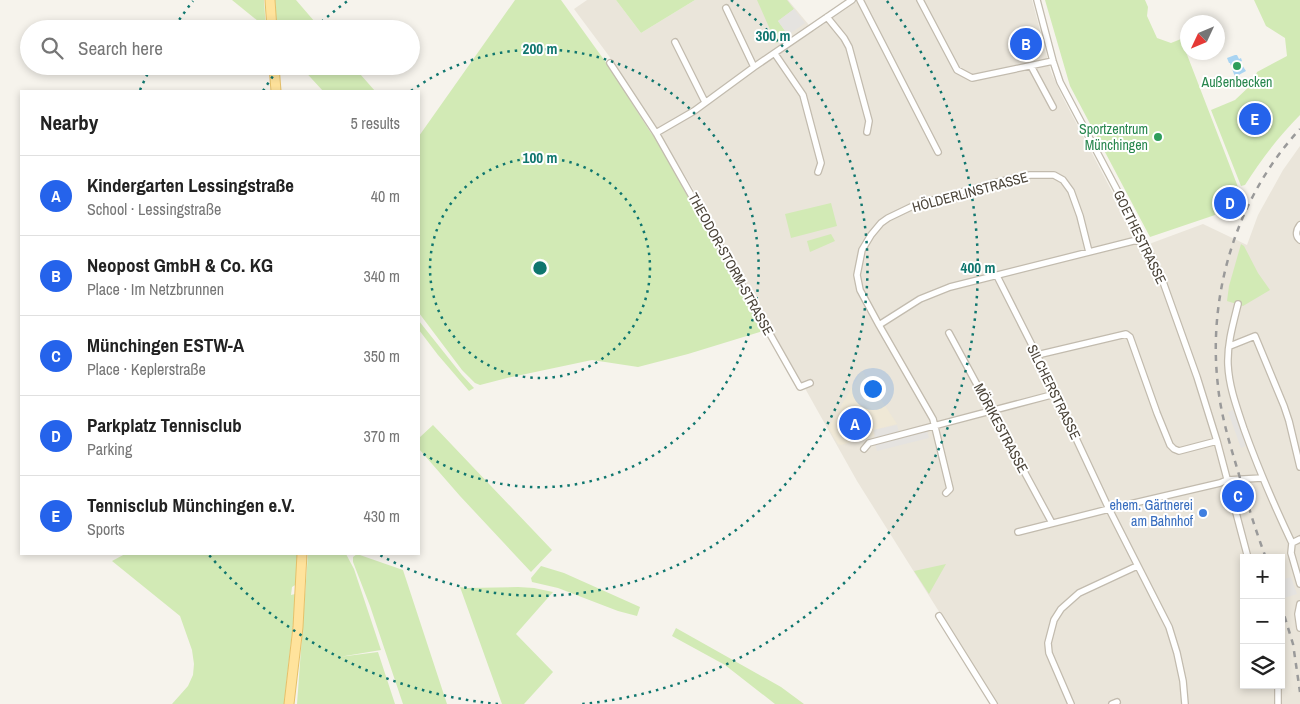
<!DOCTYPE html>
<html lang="en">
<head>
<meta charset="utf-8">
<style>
	body { margin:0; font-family:"Archivo Narrow",sans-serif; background:#f2f2f2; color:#222 }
	.controls { position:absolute; right:15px; bottom:15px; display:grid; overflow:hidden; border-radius:0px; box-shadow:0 2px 8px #0003 }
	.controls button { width:45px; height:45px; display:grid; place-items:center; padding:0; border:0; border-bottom:1px solid #e0e0e0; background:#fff; color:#222; font:25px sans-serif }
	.compass { position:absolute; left:1180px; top:15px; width:45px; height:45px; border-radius:50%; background:#fff; box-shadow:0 2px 8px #0003; rotate:226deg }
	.you { position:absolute; left:872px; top:388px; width:18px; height:18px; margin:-12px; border:4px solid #fff; border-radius:50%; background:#1a73e8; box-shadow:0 0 0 8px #1a73e833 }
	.badge { display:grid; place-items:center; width:32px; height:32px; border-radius:50%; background:#2563eb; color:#fff; font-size:16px; font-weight:700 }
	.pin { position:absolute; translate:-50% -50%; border:2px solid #fff; box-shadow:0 1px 5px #0006 }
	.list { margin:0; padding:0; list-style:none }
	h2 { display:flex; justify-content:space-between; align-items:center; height:65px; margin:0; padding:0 20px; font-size:21px }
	h2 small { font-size:16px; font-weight:400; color:#767676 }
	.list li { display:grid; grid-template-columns:32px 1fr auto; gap:15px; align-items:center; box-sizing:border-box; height:80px; padding:0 20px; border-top:1px solid #e0e0e0 }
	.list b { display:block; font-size:19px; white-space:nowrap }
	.list p { margin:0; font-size:16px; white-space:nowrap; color:#767676 }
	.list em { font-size:16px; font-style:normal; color:#767676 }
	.icon { flex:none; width:28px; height:28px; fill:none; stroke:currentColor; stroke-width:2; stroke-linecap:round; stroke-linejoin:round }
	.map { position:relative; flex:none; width:1300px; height:704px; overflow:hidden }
	.search { position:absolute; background:#fff; box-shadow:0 2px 8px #0003; left:20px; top:20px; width:400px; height:55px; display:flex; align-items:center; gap:12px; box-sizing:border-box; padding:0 18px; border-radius:28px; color:#767676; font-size:19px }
	.panel { position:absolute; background:#fff; box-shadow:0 2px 8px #0003; left:20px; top:90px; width:400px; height:465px; border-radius:0px }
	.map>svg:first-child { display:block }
</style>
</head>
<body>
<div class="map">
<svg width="1300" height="704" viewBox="0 0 1300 704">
	<rect width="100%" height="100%" fill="#f6f3ec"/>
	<path fill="#eae5da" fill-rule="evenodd" d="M 587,0 L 616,0 L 641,33 L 695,0 L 788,0 L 814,31 L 859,0 L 1032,0 L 1051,72 L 1062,96 L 1141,247 L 1203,224 L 1247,245 L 1258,215 L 1283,170 L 1300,146 L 1300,704 L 997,704 L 857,481 L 693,189 L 655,126 L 609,56 L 574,9 ZM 1244,558 L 1281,558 L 1281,685 L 1244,685 Z"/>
	<path fill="#efe8d6" d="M 862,370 L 897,424 L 873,430 L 874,436 L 841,445 L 838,444 L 828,428 Z"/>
	<path fill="#d2eab5" d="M 232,0 L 264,0 L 266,29 L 259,29 L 258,21 Z
		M 275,0 L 296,0 L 321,29 L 277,29 Z
		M 515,0 L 561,0 L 607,64 L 651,133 L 655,136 L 683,188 L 763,331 L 688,354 L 638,367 L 592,360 L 507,378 L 480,385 L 475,383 L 462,370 L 419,313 L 419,136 Z
		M 616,0 L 695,0 L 641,33 Z
		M 757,0 L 787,0 L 794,9 L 778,21 L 788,35 L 776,43 Z
		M 1045,0 L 1145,0 L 1148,7 L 1147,16 L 1157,38 L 1171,43 L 1181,39 L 1238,187 L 1228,191 L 1231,198 L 1214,211 L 1215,215 L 1150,237 L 1070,86 Z
		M 1254,0 L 1300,0 L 1300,115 C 1279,136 1261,160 1245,185 L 1241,186 L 1211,110 L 1235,100 L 1253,83 L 1257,72 L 1287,56 L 1285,38 L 1266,26 Z
		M 300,66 L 353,66 L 375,91 L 323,91 Z
		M 831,203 L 837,226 L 791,238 L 785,214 Z
		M 831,234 L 835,241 L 810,252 L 807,241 Z
		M 1241,244 L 1244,246 L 1258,273 L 1270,290 L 1243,306 L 1227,301 L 1229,286 Z
		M 419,321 L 462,375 L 474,388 L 469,391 L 438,355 L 419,330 Z
		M 433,425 L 552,550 L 531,572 L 460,496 L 419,449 L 419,438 Z
		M 125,554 L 297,554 L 297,584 L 292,587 L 291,595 L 295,594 L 296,597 L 284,704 L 172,704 L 188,686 L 193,675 L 194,664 L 192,650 L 180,616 L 112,561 Z
		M 308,554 L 346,554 L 354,569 L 381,650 L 339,657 L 378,652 L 395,704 L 297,704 Z
		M 357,554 L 403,570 L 447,704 L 403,704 L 370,606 L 353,562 L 353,557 Z
		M 946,564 L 929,594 L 914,571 Z
		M 541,566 L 564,573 L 640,607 L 637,616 L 618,611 L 558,588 L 532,582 L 531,578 Z
		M 460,587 L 467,588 L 518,587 L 534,588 L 553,592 L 516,634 L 553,672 L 524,704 L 502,704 Z
		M 676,628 L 781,687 L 804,704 L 775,704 L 725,665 L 672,636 Z"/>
	<path fill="#e5e3e0" d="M 794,9 L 805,23 L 788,35 L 778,21 Z
		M 1233,410 L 1246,446 L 1241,448 L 1228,412 Z
		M 897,425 L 899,432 L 875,438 L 874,430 Z
		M 927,430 L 929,438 L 877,451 L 875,444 Z
		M 1291,577 L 1297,594 L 1284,598 L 1281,589 L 1281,580 Z"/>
	<path fill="#a9d4f2" d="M 1235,55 L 1237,55 L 1239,59 L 1241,58 L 1242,61 L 1240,62 L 1246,71 L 1235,77 L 1230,63 L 1229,63 L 1227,58 Z"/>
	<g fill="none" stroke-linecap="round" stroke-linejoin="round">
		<defs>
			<path id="minor" d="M 860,0 L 938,152
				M 920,0 L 957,70 L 972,78 L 1053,61
				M 1037,0 L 1053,61 L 1060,82 L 1144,241 L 1162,279 L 1197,377 L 1217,441 L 1248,558
				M 726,8 L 754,67
				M 827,17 L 844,38 L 849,47 L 869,121 L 867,132
				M 675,42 L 705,102
				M 775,54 L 803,95 L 821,163 L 818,172
				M 610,63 L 656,133 L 800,387 L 810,383
				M 1031,66 L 1053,107
				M 656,133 L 694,111 L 754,67 L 852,0
				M 1300,225 C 1296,230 1295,236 1300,240
				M 997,276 L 1037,355 L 1109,509 L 1169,627 L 1177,653 L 1183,681 L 1185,704
				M 1238,304 C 1233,324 1227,345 1228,365 C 1229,387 1237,408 1244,429 C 1258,468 1274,505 1292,543 L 1291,553 L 1300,584
				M 879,325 L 920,299 L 950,287 L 1133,241 L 1144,241
				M 949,333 L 1052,523
				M 1230,346 L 1255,336 L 1284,406 L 1289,421 L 1300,467
				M 1037,355 L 1126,334 L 1130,337 L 1157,413 L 1170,445 L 1174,449 L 1179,451 L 1217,441
				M 864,449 L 869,443 L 1055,394
				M 946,493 L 950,489 L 933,419 L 879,325 L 860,290 L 857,275 L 862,250 L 871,235 L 881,223 L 888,218 L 915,205 L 993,183 L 1030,175 L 1054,175 L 1063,180 L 1071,191 L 1080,216 L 1089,252
				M 1018,532 L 1109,509 L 1220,483 L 1227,480 L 1262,478
				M 1292,543 L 1300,539
				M 1300,604 L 1298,614 L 1300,628
				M 939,616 L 994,704
				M 1071,704 L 1049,653 L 1048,643 L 1054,620 L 1061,609 L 1079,593 L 1137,566
				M 1112,704 L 1117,702
				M 1278,704 L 1278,685"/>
			<path id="primary" d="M 270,0 L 272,29
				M 274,66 L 276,91
				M 289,704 L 298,627 L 302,554"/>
		</defs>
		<use href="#minor" stroke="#c2bbae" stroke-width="8"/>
		<use href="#primary" stroke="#e6c16a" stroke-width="11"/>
		<use href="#minor" stroke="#fff" stroke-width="5.5"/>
		<use href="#primary" stroke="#ffe39c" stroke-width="9"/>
		<path stroke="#9a9a9a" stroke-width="2.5" stroke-dasharray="6 6" stroke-linecap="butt" d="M 1266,558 C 1256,532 1248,505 1240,478 C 1231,448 1221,417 1218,386 C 1207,294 1237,197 1300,129
			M 1281,605 L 1293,644 L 1300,692"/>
	</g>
	<g fill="none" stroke="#0f766e" stroke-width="2.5" stroke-dasharray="2.5 5">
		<circle cx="540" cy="268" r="110"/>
		<path d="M411 91A219 219 0 1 1 419 451"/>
		<path d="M263 91A329 329 0 0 1 279 68M316 27A329 329 0 0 1 349 0M731 0A329 329 0 0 1 378 554"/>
		<path d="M498 704A438 438 0 0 1 209 555M140 90A438 438 0 0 1 150 69M175 26A438 438 0 0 1 193 1M887 1A438 438 0 0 1 582 704"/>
	</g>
	<g fill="#2e9e5b" stroke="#fff" stroke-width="2">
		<circle cx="1237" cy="66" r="5"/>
		<circle cx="1158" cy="137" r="5"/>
	</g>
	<circle fill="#3f7fe0" stroke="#fff" stroke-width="2" cx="1203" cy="513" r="5"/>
	<g text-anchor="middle" stroke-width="4" stroke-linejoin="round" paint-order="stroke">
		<g font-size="14" fill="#27864d" stroke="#fff">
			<text x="1237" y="87">Außenbecken</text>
			<text x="1148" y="134" text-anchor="end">Sportzentrum<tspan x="1148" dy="16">Münchingen</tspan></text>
		</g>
		<g font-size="14" fill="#4b4439" stroke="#fff">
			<text transform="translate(970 192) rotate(-15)" y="5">HÖLDERLINSTRASSE</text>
			<text transform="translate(1140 237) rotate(64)" y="5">GOETHESTRASSE</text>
			<text transform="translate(731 264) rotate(61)" y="5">THEODOR-STORM-STRASSE</text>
			<text transform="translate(1054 392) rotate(64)" y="5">SILCHERSTRASSE</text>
			<text transform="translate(1001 428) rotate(62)" y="5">MÖRIKESTRASSE</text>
		</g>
		<g font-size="14" fill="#366cbe" stroke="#fff" text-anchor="end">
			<text x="1193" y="510">ehem. Gärtnerei<tspan x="1193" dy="16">am Bahnhof</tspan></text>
		</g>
	</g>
	<circle cx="540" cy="268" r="8" fill="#0f766e" stroke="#fff" stroke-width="2.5"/>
	<g font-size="15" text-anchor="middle" font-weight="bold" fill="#0f766e" stroke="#fff" stroke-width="4" stroke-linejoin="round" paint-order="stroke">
		<text x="773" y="41">300 m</text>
		<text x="540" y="54">200 m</text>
		<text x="540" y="163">100 m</text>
		<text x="978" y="273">400 m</text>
	</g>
</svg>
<div class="controls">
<button>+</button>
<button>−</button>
<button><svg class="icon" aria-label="layers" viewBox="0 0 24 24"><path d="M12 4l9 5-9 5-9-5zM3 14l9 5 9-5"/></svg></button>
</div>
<svg class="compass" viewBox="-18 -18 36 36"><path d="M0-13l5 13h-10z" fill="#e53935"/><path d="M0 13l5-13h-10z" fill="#767676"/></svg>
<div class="you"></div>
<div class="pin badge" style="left:855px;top:424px">A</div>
<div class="pin badge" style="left:1026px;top:44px">B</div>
<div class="pin badge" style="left:1238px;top:496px">C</div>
<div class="pin badge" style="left:1230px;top:203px">D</div>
<div class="pin badge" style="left:1255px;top:119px">E</div>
<div class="search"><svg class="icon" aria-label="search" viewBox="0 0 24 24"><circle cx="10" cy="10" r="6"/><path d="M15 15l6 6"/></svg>Search here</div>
<section class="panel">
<h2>Nearby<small>5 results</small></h2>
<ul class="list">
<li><span class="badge">A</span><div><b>Kindergarten Lessingstraße</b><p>School · Lessingstraße</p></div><em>40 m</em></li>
<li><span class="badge">B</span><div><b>Neopost GmbH &amp; Co. KG</b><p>Place · Im Netzbrunnen</p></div><em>340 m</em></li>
<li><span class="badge">C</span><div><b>Münchingen ESTW-A</b><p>Place · Keplerstraße</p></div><em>350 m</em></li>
<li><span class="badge">D</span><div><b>Parkplatz Tennisclub</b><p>Parking</p></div><em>370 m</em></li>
<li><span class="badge">E</span><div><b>Tennisclub Münchingen e.V.</b><p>Sports</p></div><em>430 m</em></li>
</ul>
</section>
</div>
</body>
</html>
